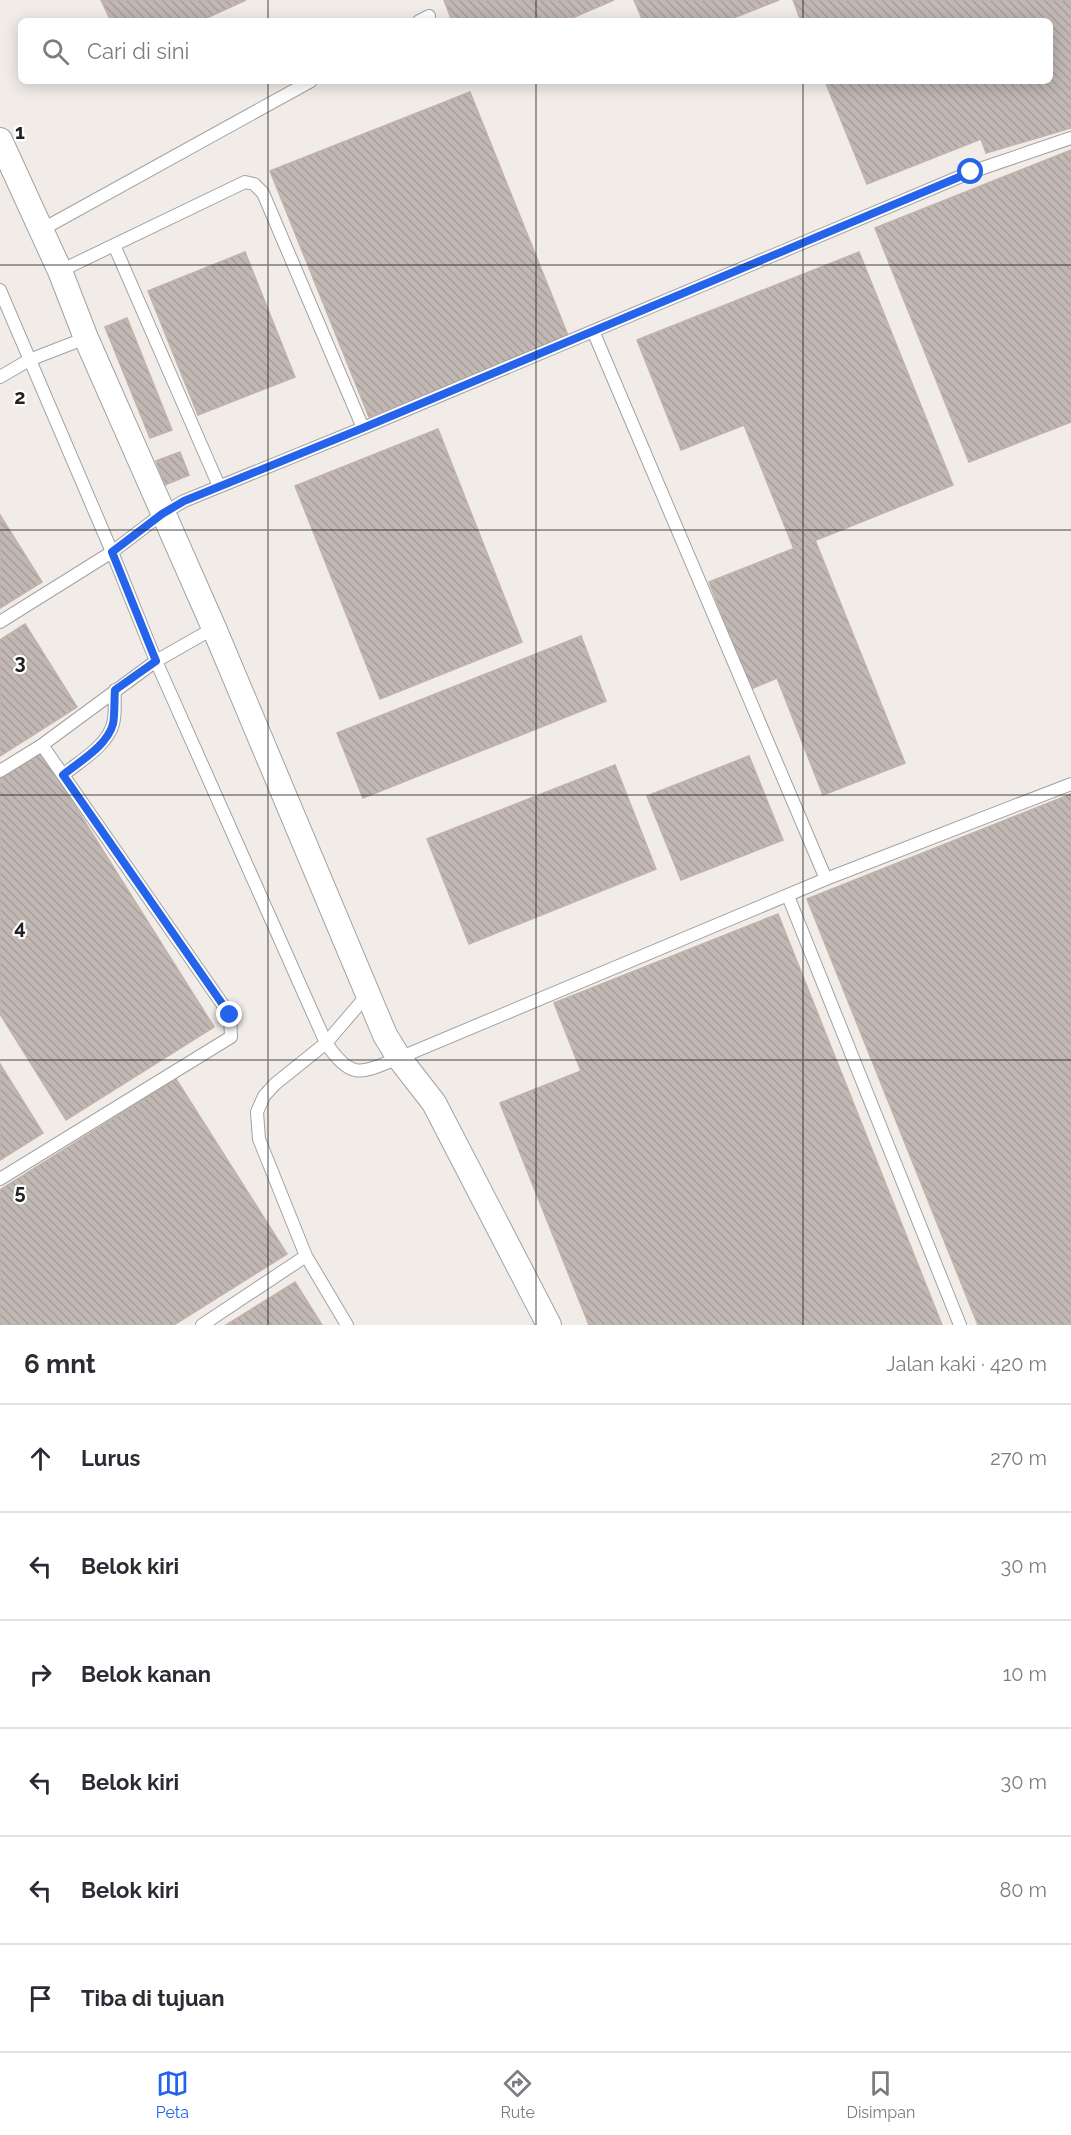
<!DOCTYPE html>
<html lang="id">
<head>
<meta charset="utf-8">
<style>
	body { margin:0; font-family:Raleway,sans-serif; background:#f7f7f7; color:#2b2b33 }
	.stop { position:absolute; width:18px; height:18px; margin:-14px; border:4px solid #2563eb; border-radius:50%; background:#fff }
	.stop.end { background:#2563eb; border-color:#fff; box-shadow:0 2px 6px #0008 }
	.list { margin:0; padding:0; list-style:none }
	h2 { display:flex; justify-content:space-between; align-items:center; height:78px; margin:0; padding:0 24px; font-size:26px }
	h2 small { font-size:20px; font-weight:400; color:#7c7c81 }
	.list li { display:grid; grid-template-columns:39px 1fr auto; gap:18px; align-items:center; box-sizing:border-box; height:108px; padding:0 24px; border-top:2px solid #e1e1e2 }
	.list b { display:block; font-size:22px; white-space:nowrap }
	.list em { font-size:20px; font-style:normal; color:#7c7c81 }
	.icon { flex:none; width:33px; height:33px; fill:none; stroke:currentColor; stroke-width:2; stroke-linecap:round; stroke-linejoin:round }
	.map { position:relative; flex:none; width:1071px; height:1325px; overflow:hidden }
	.search { position:absolute; background:#fff; box-shadow:0 3px 15px #0003; left:18px; right:18px; top:18px; height:66px; display:flex; align-items:center; gap:15px; box-sizing:border-box; padding:0 21px; border-radius:9px; color:#7c7c81; font-size:22px }
	.sheet { height:726px; background:#fff }
	nav { display:flex; justify-content:space-around; align-items:center; box-sizing:border-box; height:84px; border-top:2px solid #e1e1e2; background:#fff; font-size:16px; color:#7c7c81 }
	nav a { display:grid; justify-items:center; gap:3px }
	nav .on { color:#2563eb }
	.map>svg:first-child { display:block }
</style>
</head>
<body>
<div class="map">
<svg width="1071" height="1325" viewBox="0 0 1071 1325">
	<defs>
		<pattern id="building-back-hatch" width="6" height="6" patternUnits="userSpaceOnUse" patternTransform="scale(1.5)"><rect width="6" height="6" fill="#c1b8b4"/><path d="M-1 5l2 2M0 0l6 6M5-1l2 2" fill="none" stroke="#a69e9a"/></pattern>
	</defs>
	<rect width="100%" height="100%" fill="#f1ece8"/>
	<path fill="url(#building-back-hatch)" stroke="#c2b2ab" stroke-width="1.5" d="M 101,0 L 246,0 L 200,21 L 111,21 Z
		M 444,0 L 614,0 L 565,21 L 452,21 Z
		M 634,0 L 779,0 L 726,21 L 643,21 Z
		M 793,0 L 1071,0 L 1071,128 L 986,153 L 981,139 L 867,184 L 825,81 L 1050,81 L 1050,21 L 801,21 Z
		M 470,92 L 569,338 L 369,417 L 270,171 Z
		M 1071,150 L 1071,422 L 969,462 L 875,228 Z
		M 245,252 L 295,377 L 198,415 L 148,291 Z
		M 859,252 L 953,485 L 794,549 L 744,425 L 681,450 L 637,340 Z
		M 127,318 L 172,430 L 150,438 L 105,327 Z
		M 438,429 L 522,642 L 380,699 L 295,486 Z
		M 180,452 L 189,475 L 165,485 L 156,461 Z
		M 0,515 L 42,582 L 0,608 Z
		M 815,540 L 905,763 L 823,795 L 777,678 L 751,689 L 709,582 Z
		M 25,624 L 77,707 L 0,756 L 0,640 Z
		M 581,636 L 606,701 L 363,798 L 337,733 Z
		M 41,752 L 214,1027 L 66,1120 L 0,1014 L 0,777 Z
		M 749,756 L 783,840 L 681,880 L 647,796 Z
		M 615,765 L 656,869 L 469,944 L 427,839 Z
		M 1071,794 L 1071,1325 L 978,1325 L 807,899 Z
		M 778,914 L 942,1325 L 589,1325 L 500,1103 L 581,1071 L 554,1003 Z
		M 0,1064 L 43,1133 L 0,1160 Z
		M 176,1079 L 287,1254 L 174,1325 L 0,1325 L 0,1190 Z
		M 295,1282 L 322,1325 L 226,1325 Z"/>
	<g fill="none" stroke-linecap="round" stroke-linejoin="round">
		<defs>
			<path id="service" d="M 419,21 L 429,16
				M 41,230 L 311,81
				M 114,245 L 219,486
				M 60,271 L 245,182 L 254,184 L 263,193 L 363,428 L 971,172 L 1071,138
				M 0,290 L 112,552 L 156,661 L 326,1043 C 352,1081 361,1073 399,1058 L 826,879 L 1071,784
				M 593,331 L 826,879
				M 0,377 L 29,360 L 86,338
				M 0,622 L 112,552 L 162,514 L 184,501 L 363,428
				M 0,771 L 42,745 L 156,661 L 214,628
				M 63,775 C 80,761 107,746 113,724 C 116,714 114,701 115,690
				M 788,896 L 960,1325
				M 0,1179 L 231,1037 L 230,1015 L 42,745
				M 202,1325 L 306,1256
				M 347,1325 L 306,1256 L 259,1139 L 257,1112 L 264,1096 L 275,1084 L 326,1043 L 368,994"/>
			<path id="minor" d="M 0,140 L 60,271 L 86,338 L 214,628 L 385,1035 L 399,1058 L 434,1103 L 549,1325"/>
		</defs>
		<use href="#service" stroke="#a2a2a2" stroke-width="14"/>
		<use href="#minor" stroke="#a2a2a2" stroke-width="26"/>
		<use href="#service" stroke="#fff" stroke-width="12"/>
		<use href="#minor" stroke="#fff" stroke-width="24"/>
	</g>
	<g fill="none" stroke-linecap="round" stroke-linejoin="round">
		<path stroke="#2563eb" stroke-width="8" d="M 230,1015 L 63,775 C 80,761 107,746 113,724 C 115,714 114,701 115,690 L 156,661 L 112,552 L 162,514 L 184,501 L 363,428 L 971,172"/>
	</g>
	<path fill="none" stroke="#212121" stroke-width="1.5" stroke-opacity="0.55" d="M 268,0 L 268,21M 536,0 L 536,21M 803,0 L 803,21M 268,81 L 268,1325M 536,81 L 536,1325M 803,81 L 803,1325M 0,265 L 1071,265M 0,530 L 1071,530M 0,795 L 1071,795M 0,1060 L 1071,1060"/>
	<g font-size="20" text-anchor="middle" font-weight="bold" fill="#212121" stroke="#fff" stroke-width="4.5" stroke-linejoin="round" paint-order="stroke">
		<text x="20" y="139">1</text>
		<text x="20" y="404">2</text>
		<text x="20" y="669">3</text>
		<text x="20" y="934">4</text>
		<text x="20" y="1199">5</text>
	</g>
</svg>
<div class="stop" style="left:971px;top:172px"></div>
<div class="stop end" style="left:230px;top:1015px"></div>
<div class="search"><svg class="icon" aria-label="search" viewBox="0 0 24 24"><circle cx="10" cy="10" r="6"/><path d="M15 15l6 6"/></svg>Cari di sini</div>
</div>
<section class="sheet">
<h2>6 mnt<small>Jalan kaki · 420 m</small></h2>
<ul class="list">
<li><svg class="icon" aria-label="ahead" viewBox="0 0 24 24"><path d="M12 20V5M6 11l6-6 6 6"/></svg><div><b>Lurus</b></div><em>270 m</em></li>
<li><svg class="icon" aria-label="left" viewBox="0 0 24 24"><path d="M17 20v-9H6M10 6l-5 5 5 5"/></svg><div><b>Belok kiri</b></div><em>30 m</em></li>
<li><svg class="icon" aria-label="right" viewBox="0 0 24 24"><path d="M7 20v-9h11M14 6l5 5-5 5"/></svg><div><b>Belok kanan</b></div><em>10 m</em></li>
<li><svg class="icon" aria-label="left" viewBox="0 0 24 24"><path d="M17 20v-9H6M10 6l-5 5 5 5"/></svg><div><b>Belok kiri</b></div><em>30 m</em></li>
<li><svg class="icon" aria-label="left" viewBox="0 0 24 24"><path d="M17 20v-9H6M10 6l-5 5 5 5"/></svg><div><b>Belok kiri</b></div><em>80 m</em></li>
<li><svg class="icon" aria-label="arrive" viewBox="0 0 24 24"><path d="M6 21V4h12l-3 4 3 4H6"/></svg><div><b>Tiba di tujuan</b></div></li>
</ul>
</section>
<nav>
<a class="on"><svg class="icon" aria-label="map" viewBox="0 0 24 24"><path d="M3 6l6-2 6 2 6-2v14l-6 2-6-2-6 2zM9 4v14M15 6v14"/></svg>Peta</a>
<a><svg class="icon" aria-label="directions" viewBox="0 0 24 24"><path d="M12 3l9 9-9 9-9-9zM9 14v-3h6M13 9l2 2-2 2"/></svg>Rute</a>
<a><svg class="icon" aria-label="saved" viewBox="0 0 24 24"><path d="M7 4h10v16l-5-4-5 4z"/></svg>Disimpan</a>
</nav>
</body>
</html>
